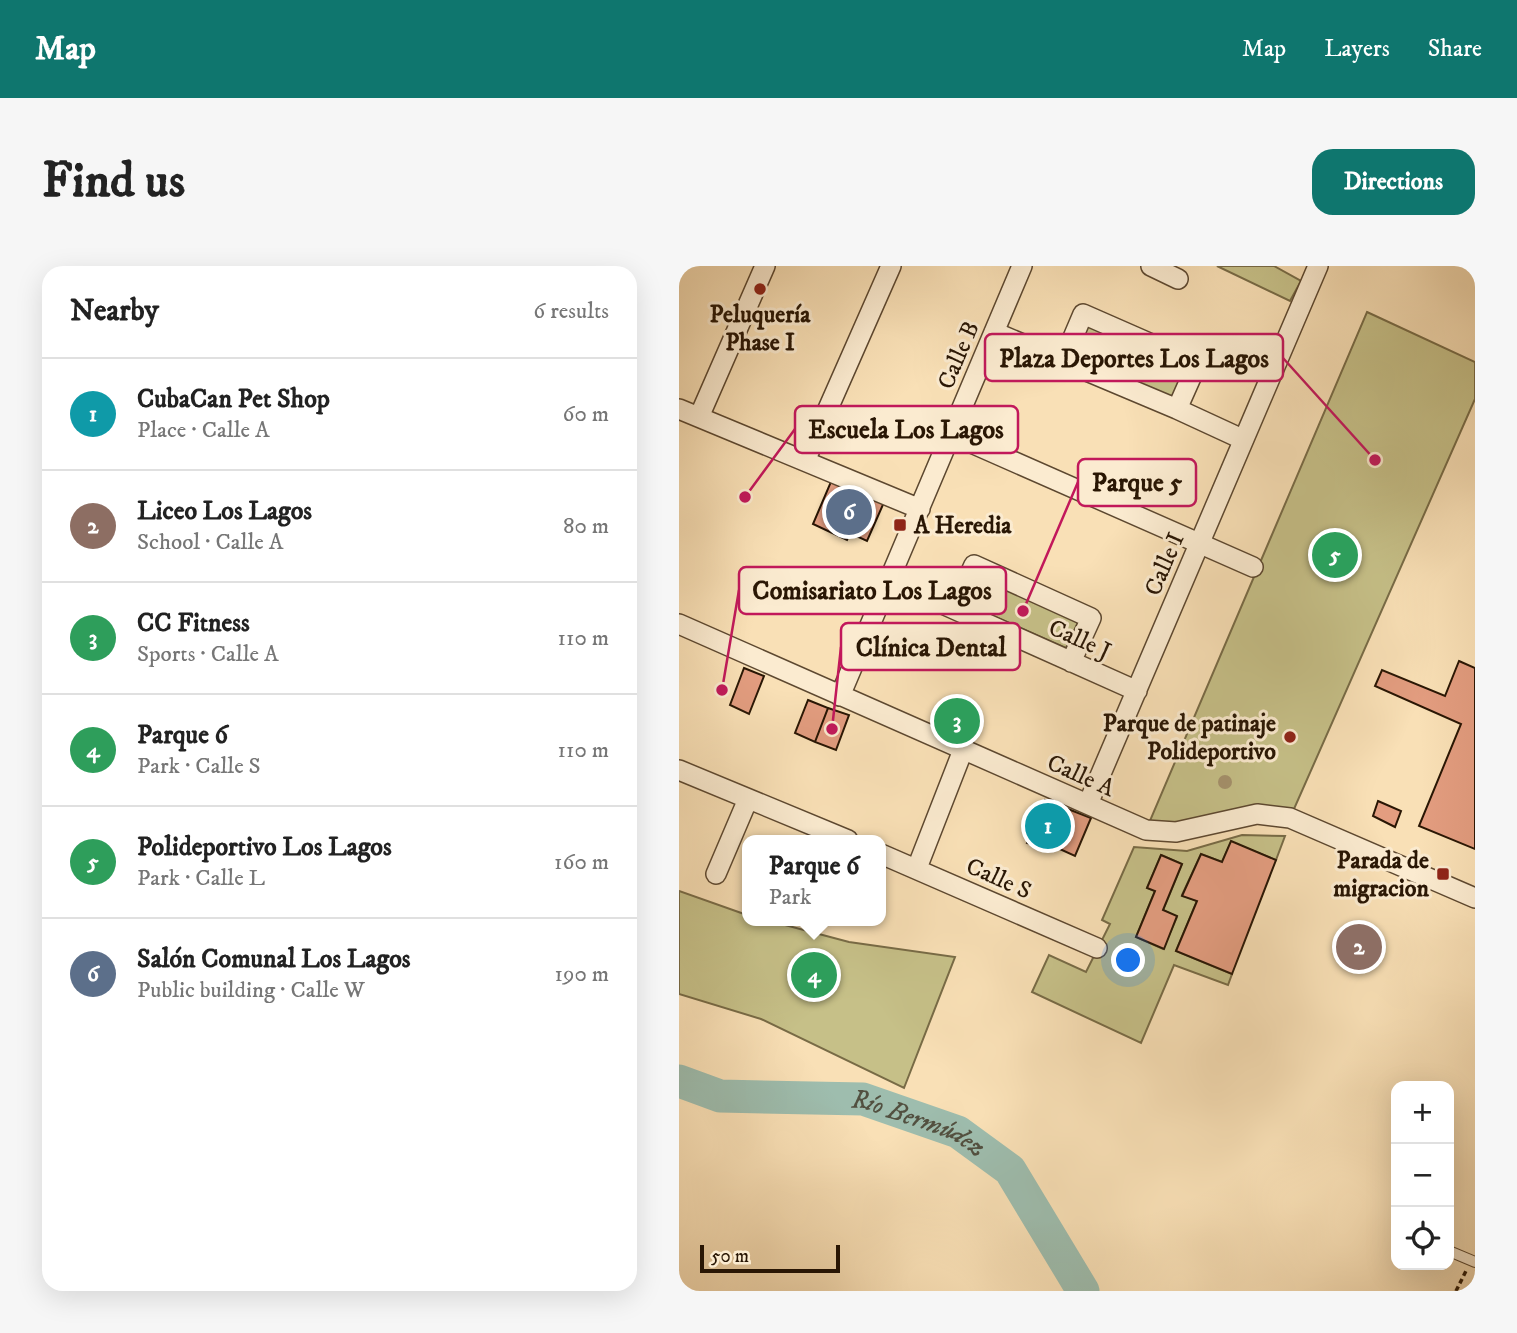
<!DOCTYPE html>
<html lang="en">
<head>
<meta charset="utf-8">
<style>
	body { margin:0; font-family:"IM FELL DW Pica",serif; background:#f6f6f6; color:#222 }
	.controls { position:absolute; right:21px; bottom:21px; display:grid; overflow:hidden; border-radius:14px; box-shadow:0 7px 28px #0002 }
	.controls button { width:63px; height:63px; display:grid; place-items:center; padding:0; border:0; border-bottom:2px solid #e0e0e0; background:#fff; color:#222; font:35px sans-serif }
	.scale { position:absolute; left:21px; bottom:18px; width:140px; box-sizing:border-box; padding-left:7px; border:4px solid #291604; border-top:0; font-size:19px; line-height:24px; white-space:nowrap; color:#291604; -webkit-text-stroke:5px #fbebd0; paint-order:stroke }
	.you { position:absolute; left:450px; top:695px; width:24px; height:24px; margin:-18px; border:5px solid #fff; border-radius:50%; background:#1a73e8; box-shadow:0 0 0 10px #1a73e833 }
	.badge { display:grid; place-items:center; width:46px; height:46px; border-radius:50%; background:#0f766e; color:#fff; font-size:23px; font-weight:700 }
	.pin { position:absolute; translate:-50% -50%; border:4px solid #fff; box-shadow:0 2px 7px #0006 }
	.popup { position:absolute; left:63px; top:569px; width:144px; height:91px; box-sizing:border-box; display:grid; place-content:center; border-radius:14px; background:#fff; filter:drop-shadow(0 2px 5px #0005); font-size:23px; white-space:nowrap; color:#767676 }
	.popup b { font-size:26px; color:#222 }
	.popup::after { content:''; position:absolute; left:50%; top:100%; margin-left:-14px; border:14px solid transparent; border-top-color:#fff }
	.list { margin:0; padding:0; list-style:none }
	h2 { display:flex; justify-content:space-between; align-items:center; height:91px; margin:0; padding:0 28px; font-size:30px }
	h2 small { font-size:23px; font-weight:400; color:#767676 }
	.list li { display:grid; grid-template-columns:46px 1fr auto; gap:21px; align-items:center; box-sizing:border-box; height:112px; padding:0 28px; border-top:2px solid #e0e0e0 }
	.list b { display:block; font-size:26px; white-space:nowrap }
	.list p { margin:0; font-size:23px; white-space:nowrap; color:#767676 }
	.list em { font-size:23px; font-style:normal; color:#767676 }
	.icon { flex:none; width:38px; height:38px; fill:none; stroke:currentColor; stroke-width:2; stroke-linecap:round; stroke-linejoin:round }
	.map { position:relative; flex:none; width:796px; height:1025px; overflow:hidden; border-radius:21px }
	header { display:flex; align-items:center; gap:42px; box-sizing:border-box; height:98px; padding:0 35px; background:#0f766e; color:#fff }
	header strong { font-size:33px }
	nav { display:flex; gap:38px; margin-inline-start:auto; font-size:24px }
	.intro { display:flex; align-items:center; justify-content:space-between; box-sizing:border-box; height:168px; padding:0 42px }
	h1 { margin:0; font-size:49px }
	.button { padding:18px 32px; border-radius:21px; background:#0f766e; color:#fff; font-size:24px; font-weight:700 }
	main { display:flex; gap:42px; padding:0 42px }
	aside { flex:1; background:#fff; border-radius:21px; box-shadow:0 7px 28px #0002 }
	.map>svg:first-child { display:block }
</style>
</head>
<body>
<header>
<strong>Map</strong>
<nav><a>Map</a><a>Layers</a><a>Share</a></nav>
</header>
<div class="intro"><h1>Find us</h1><a class="button">Directions</a></div>
<main>
<aside>
<h2>Nearby<small>6 results</small></h2>
<ul class="list">
<li><span class="badge" style="background:#0f9aa8">1</span><div><b>CubaCan Pet Shop</b><p>Place · Calle A</p></div><em>60 m</em></li>
<li><span class="badge" style="background:#8d6e63">2</span><div><b>Liceo Los Lagos</b><p>School · Calle A</p></div><em>80 m</em></li>
<li><span class="badge" style="background:#2e9e5b">3</span><div><b>CC Fitness</b><p>Sports · Calle A</p></div><em>110 m</em></li>
<li><span class="badge" style="background:#2e9e5b">4</span><div><b>Parque 6</b><p>Park · Calle S</p></div><em>110 m</em></li>
<li><span class="badge" style="background:#2e9e5b">5</span><div><b>Polideportivo Los Lagos</b><p>Park · Calle L</p></div><em>160 m</em></li>
<li><span class="badge" style="background:#5c6f8a">6</span><div><b>Salón Comunal Los Lagos</b><p>Public building · Calle W</p></div><em>190 m</em></li>
</ul>
</aside>
<div class="map">
<svg width="796" height="1025" viewBox="0 0 796 1025">
	<rect width="100%" height="100%" fill="#f9e0b6"/>
	<filter id="stains"><feTurbulence type="fractalNoise" baseFrequency=".00286" numOctaves="4"/><feColorMatrix values="0 0 0 0 .2 0 0 0 0 .09 0 0 0 0 .02 0 0 0 .5 -.17"/></filter>
	<radialGradient id="worn" r=".72"><stop offset=".6" stop-color="#630" stop-opacity="0"/><stop offset="1" stop-color="#630" stop-opacity=".3"/></radialGradient>
	<path fill="#c6c088" stroke="#786b46" stroke-width="2" fill-rule="evenodd" d="M 538,0 L 595,0 L 622,15 L 611,35 Z
		M 688,46 L 796,96 L 796,133 L 611,552 L 467,564 Z
		M 405,52 L 510,102 L 494,140 L 384,95 Z
		M 300,308 L 401,352 L 387,382 L 287,338 Z
		M 563,569 L 606,570 L 597,594 L 552,576 L 543,596 L 522,588 L 503,629 L 518,635 L 497,685 L 553,708 L 549,719 L 495,699 L 462,777 L 353,726 L 370,689 L 407,706 L 431,658 L 423,654 L 455,581 L 508,585 ZM 482,589 L 503,598 L 484,644 L 498,651 L 484,683 L 457,671 L 476,625 L 468,622 Z
		M 0,625 L 68,649 L 68,655 L 91,655 L 170,676 L 276,691 L 225,822 L 82,753 L 0,728 Z"/>
	<g fill="none" stroke-linecap="round" stroke-linejoin="round">
		<path stroke="#9ebdae" stroke-width="33" id="s1" d="M 0,815 L 41,830 L 184,833 L 279,866 L 331,904 L 404,1025"/>
	</g>
	<path fill="#e39d80" stroke="#291604" stroke-width="2" d="M 154,211 L 206,234 L 188,275 L 171,267 L 168,274 L 134,258 Z
		M 780,395 L 796,402 L 796,583 L 740,560 L 782,458 L 696,420 L 703,404 L 766,430 Z
		M 65,402 L 85,410 L 70,448 L 51,439 Z
		M 129,434 L 149,442 L 136,476 L 116,467 Z
		M 149,442 L 170,449 L 157,484 L 136,476 Z
		M 366,534 L 389,543 L 370,585 L 348,577 Z
		M 699,535 L 722,545 L 716,561 L 694,550 Z
		M 389,543 L 412,552 L 396,590 L 374,580 Z
		M 552,575 L 597,594 L 553,708 L 497,685 L 518,635 L 503,630 L 522,588 L 543,596 Z
		M 482,589 L 503,598 L 484,644 L 498,650 L 485,683 L 457,671 L 476,625 L 468,622 Z"/>
	<g fill="none" stroke-linecap="round" stroke-linejoin="round">
		<defs>
			<path id="lane" d="M 770,985 L 796,996"/>
			<path id="street" d="M 472,0 L 499,13
				M 315,66 L 498,143 L 563,173
				M 384,95 L 404,48 L 518,98 L 498,143
				M 0,143 L 241,243
				M 20,151 L 86,0
				M 272,168 L 574,301
				M 126,195 L 212,0
				M 210,314 L 458,425
				M 275,343 L 295,299 L 412,352 L 392,396
				M 0,358 L 467,564 L 497,566 L 578,548 L 611,552 L 796,632
				M 161,430 L 343,0
				M 0,504 L 169,574
				M 409,538 L 639,0
				M 202,588 L 418,682
				M 238,602 L 284,484
				M 37,608 L 69,533"/>
		</defs>
		<use href="#lane" stroke="#5d4830" stroke-width="12"/>
		<use href="#street" stroke="#5d4830" stroke-width="22"/>
		<path stroke="#291604" stroke-width="3.5" stroke-dasharray="5 3.5" stroke-linecap="butt" d="M 777,1025 L 787,1005"/>
		<use href="#lane" stroke="#fbebd0" stroke-width="10"/>
		<use href="#street" stroke="#fbebd0" stroke-width="19"/>
	</g>
	<circle fill="#a5926d" cx="546" cy="516" r="7"/>
	<g fill="#8f2418" stroke="#fbebd0" stroke-width="2.5">
		<circle cx="81" cy="23" r="7"/>
		<rect x="214" y="252" width="14" height="14" rx="3.5"/>
		<circle cx="611" cy="471" r="7"/>
		<rect x="757" y="601" width="14" height="14" rx="3.5"/>
	</g>
	<g text-anchor="middle" stroke-width="6" stroke-linejoin="round" paint-order="stroke">
		<g font-size="24" font-weight="bold" fill="#291604" stroke="#fbebd0" text-anchor="end">
			<text x="81" y="56" text-anchor="middle">Peluquería<tspan x="81" dy="28">Phase I</tspan></text>
			<text x="235" y="267" text-anchor="start">A Heredia</text>
			<text x="597" y="465">Parque de patinaje<tspan x="597" dy="28">Polideportivo</tspan></text>
			<text x="750" y="602">Parada de<tspan x="750" dy="28">migracion</tspan></text>
		</g>
		<g font-size="24" fill="#291604" stroke="#fbebd0">
			<text transform="translate(279 89) rotate(-67)" y="8">Calle B</text>
			<text transform="translate(485 298) rotate(-67)" y="8">Calle I</text>
			<text transform="translate(401 373) rotate(24)" y="8">Calle J</text>
			<text transform="translate(402 509) rotate(24)" y="8">Calle A</text>
			<text transform="translate(320 612) rotate(24)" y="8">Calle S</text>
		</g>
		<g font-size="26" font-style="italic" fill="#525040" stroke="#fbebd0">
			<text dy="9" stroke="none"><textPath href="#s1" startOffset="247">Río Bermúdez</textPath></text>
		</g>
	</g>
	<path fill="none" stroke="#c2185b" stroke-width="2.5" d="M696 194L604 92M66 231L116 163M344 345L399 216M43 424L60 324M153 463L162 381"/>
	<g fill="#c2185b" stroke="#fbebd0" stroke-width="2.5">
		<circle cx="696" cy="194" r="7"/>
		<circle cx="66" cy="231" r="7"/>
		<circle cx="344" cy="345" r="7"/>
		<circle cx="43" cy="424" r="7"/>
		<circle cx="153" cy="463" r="7"/>
	</g>
	<g fill="#fbebd0" stroke="#c2185b" stroke-width="2.5">
		<rect x="306" y="68" width="298" height="47" rx="7"/>
		<rect x="116" y="140" width="223" height="47" rx="7"/>
		<rect x="399" y="193" width="118" height="47" rx="7"/>
		<rect x="60" y="301" width="267" height="47" rx="7"/>
		<rect x="162" y="357" width="179" height="47" rx="7"/>
	</g>
	<g font-size="26" text-anchor="middle" font-weight="bold" fill="#291604">
		<text x="455" y="101">Plaza Deportes Los Lagos</text>
		<text x="227" y="172">Escuela Los Lagos</text>
		<text x="458" y="225">Parque 5</text>
		<text x="193" y="333">Comisariato Los Lagos</text>
		<text x="252" y="390">Clínica Dental</text>
	</g>
	<rect width="100%" height="100%" filter="url(#stains)"/>
	<rect width="100%" height="100%" fill="url(#worn)"/>
</svg>
<div class="controls">
<button>+</button>
<button>−</button>
<button><svg class="icon" aria-label="locate" viewBox="0 0 24 24"><circle cx="12" cy="12" r="6"/><path d="M12 2v4M12 18v4M2 12h4M18 12h4"/></svg></button>
</div>
<div class="scale">50 m</div>
<div class="you"></div>
<div class="pin badge" style="left:369px;top:560px;background:#0f9aa8">1</div>
<div class="pin badge" style="left:680px;top:681px;background:#8d6e63">2</div>
<div class="pin badge" style="left:278px;top:455px;background:#2e9e5b">3</div>
<div class="pin badge" style="left:135px;top:709px;background:#2e9e5b">4</div>
<div class="popup"><b>Parque 6</b>Park</div>
<div class="pin badge" style="left:656px;top:289px;background:#2e9e5b">5</div>
<div class="pin badge" style="left:170px;top:246px;background:#5c6f8a">6</div>
</div>
</main>
</body>
</html>
